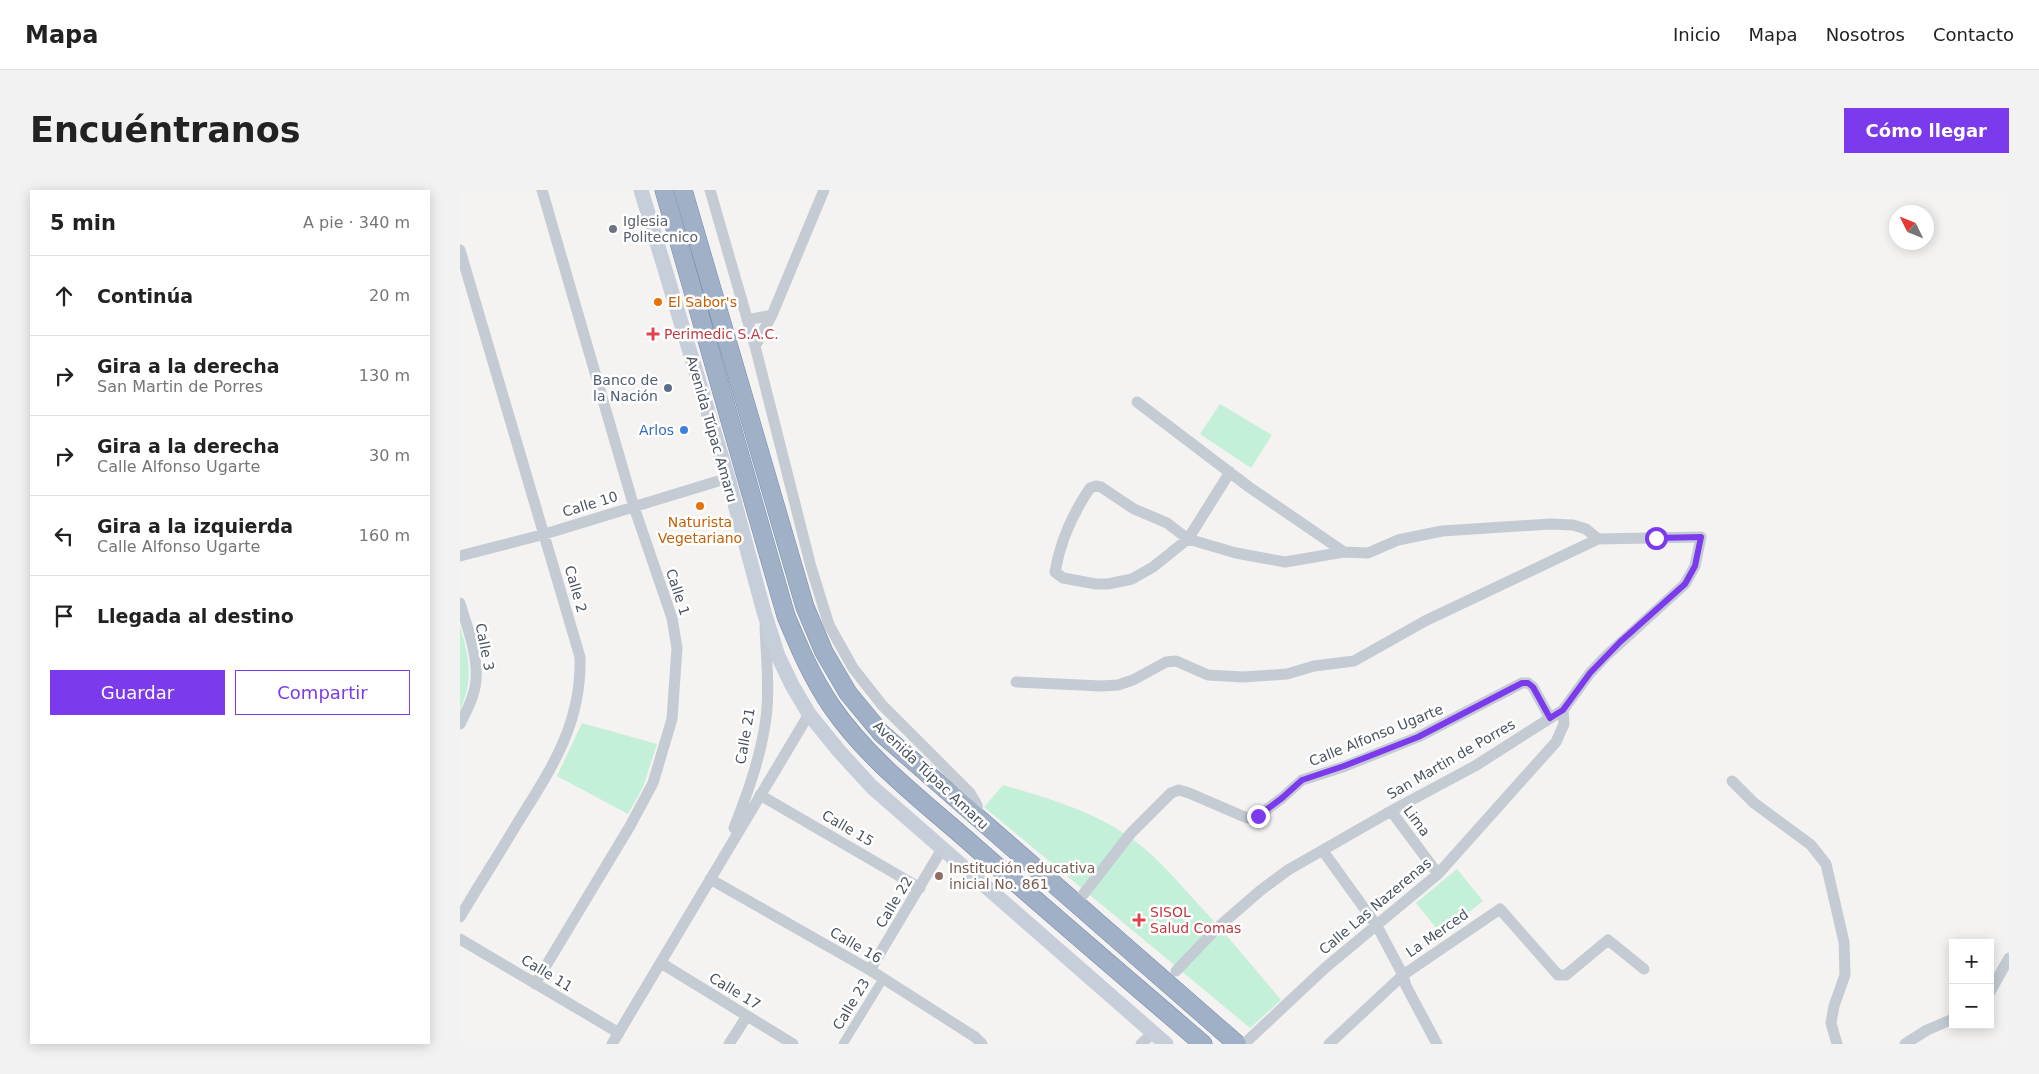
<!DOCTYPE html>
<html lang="es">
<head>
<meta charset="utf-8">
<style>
	body { margin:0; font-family:"DejaVu Sans",sans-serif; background:#f2f2f2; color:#222 }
	.controls { position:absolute; right:15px; bottom:15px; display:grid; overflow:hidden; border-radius:0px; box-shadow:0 2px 12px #0003 }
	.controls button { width:45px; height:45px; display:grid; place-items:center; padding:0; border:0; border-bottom:1px solid #e0e0e0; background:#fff; color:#222; font:25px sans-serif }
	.compass { position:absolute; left:1429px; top:15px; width:45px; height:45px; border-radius:50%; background:#fff; box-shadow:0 2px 12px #0003; rotate:313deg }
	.stop { position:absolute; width:15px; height:15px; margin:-11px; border:4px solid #7c3aed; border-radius:50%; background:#fff }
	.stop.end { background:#7c3aed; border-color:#fff; box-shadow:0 1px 5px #0008 }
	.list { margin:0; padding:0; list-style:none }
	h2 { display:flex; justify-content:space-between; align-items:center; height:65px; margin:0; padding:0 20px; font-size:21px }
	h2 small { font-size:16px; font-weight:400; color:#767676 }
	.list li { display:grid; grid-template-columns:32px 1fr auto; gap:15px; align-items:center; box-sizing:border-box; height:80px; padding:0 20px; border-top:1px solid #e0e0e0 }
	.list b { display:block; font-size:19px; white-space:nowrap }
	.list p { margin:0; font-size:16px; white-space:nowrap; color:#767676 }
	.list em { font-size:16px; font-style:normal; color:#767676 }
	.actions { display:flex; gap:10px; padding:15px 20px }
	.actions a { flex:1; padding:11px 0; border:1px solid #7c3aed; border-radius:0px; text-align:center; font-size:18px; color:#7c3aed }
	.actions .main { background:#7c3aed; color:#fff }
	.icon { flex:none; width:28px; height:28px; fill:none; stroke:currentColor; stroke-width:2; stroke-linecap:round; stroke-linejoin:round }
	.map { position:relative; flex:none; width:1549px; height:854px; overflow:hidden; border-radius:0px }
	header { display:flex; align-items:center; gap:30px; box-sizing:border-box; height:70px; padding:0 25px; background:#fff; border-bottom:1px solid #e0e0e0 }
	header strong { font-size:24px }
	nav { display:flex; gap:28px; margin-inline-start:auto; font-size:18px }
	.intro { display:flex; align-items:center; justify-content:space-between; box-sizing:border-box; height:120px; padding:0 30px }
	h1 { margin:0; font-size:35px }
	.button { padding:12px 22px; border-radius:0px; background:#7c3aed; color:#fff; font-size:18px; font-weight:700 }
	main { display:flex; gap:30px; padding:0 30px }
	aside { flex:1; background:#fff; border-radius:0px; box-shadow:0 2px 12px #0003 }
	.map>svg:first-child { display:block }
</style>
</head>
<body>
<header>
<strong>Mapa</strong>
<nav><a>Inicio</a><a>Mapa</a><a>Nosotros</a><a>Contacto</a></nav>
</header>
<div class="intro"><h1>Encuéntranos</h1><a class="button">Cómo llegar</a></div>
<main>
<aside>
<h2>5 min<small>A pie · 340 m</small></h2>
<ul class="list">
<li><svg class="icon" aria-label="ahead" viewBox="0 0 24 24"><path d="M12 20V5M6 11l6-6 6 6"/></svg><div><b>Continúa</b></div><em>20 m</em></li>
<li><svg class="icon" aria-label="right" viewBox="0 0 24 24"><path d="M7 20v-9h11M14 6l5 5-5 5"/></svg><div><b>Gira a la derecha</b><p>San Martin de Porres</p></div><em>130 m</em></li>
<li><svg class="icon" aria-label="right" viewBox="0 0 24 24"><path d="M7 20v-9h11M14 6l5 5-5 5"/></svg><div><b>Gira a la derecha</b><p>Calle Alfonso Ugarte</p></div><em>30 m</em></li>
<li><svg class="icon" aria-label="left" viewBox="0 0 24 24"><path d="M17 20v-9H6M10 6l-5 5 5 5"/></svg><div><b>Gira a la izquierda</b><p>Calle Alfonso Ugarte</p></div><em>160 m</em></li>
<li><svg class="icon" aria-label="arrive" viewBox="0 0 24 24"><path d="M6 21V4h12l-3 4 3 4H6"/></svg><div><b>Llegada al destino</b></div></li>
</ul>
<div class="actions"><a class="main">Guardar</a><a>Compartir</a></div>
</aside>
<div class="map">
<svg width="1549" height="854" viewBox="0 0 1549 854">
	<rect width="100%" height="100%" fill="#f4f3f2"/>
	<path fill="#c4efd8" d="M 760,214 L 812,245 L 791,278 L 740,244 Z
		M 0,436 C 9,467 14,489 0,520 Z
		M 122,533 L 197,554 L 183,597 L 168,624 L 97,586 Z
		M 543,595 C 588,608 637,622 675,651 C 695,666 712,685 729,704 C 761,738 791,774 821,810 L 790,838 L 524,617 Z
		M 997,679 L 1023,711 L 981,744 L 956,713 Z"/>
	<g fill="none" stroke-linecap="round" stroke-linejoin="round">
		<defs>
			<path id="trunk" d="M 204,0 L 326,426 C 339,457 352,488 372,517 C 407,568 459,608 506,649 C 584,718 664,786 743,854
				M 223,0 L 345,417 L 364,462 L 388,503 L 421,543 L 777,854"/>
		</defs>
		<use href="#trunk" stroke="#778bab" stroke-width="19"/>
		<path stroke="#c4cbd3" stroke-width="9" d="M 383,854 L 423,789"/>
		<path stroke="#c4cbd3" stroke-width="11" d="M 250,0 L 295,156 L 351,377 L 369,435 L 393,478 L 422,515 L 510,603 L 517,615 L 519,630
			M 0,60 L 120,467 C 122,533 92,578 58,632 C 39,664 19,695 0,727
			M 287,130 L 312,125
			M 295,156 L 312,125 L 364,0
			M 677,212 L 789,297 L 884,362
			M 770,282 L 728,349 L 693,377 L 672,389 L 648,394 L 636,394 L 603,388 L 595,382 C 600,352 613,323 630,298 L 636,296 L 641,297 L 674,319 L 707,333 L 728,349 L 776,363 L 825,372 L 884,362 L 908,363 L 938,350 L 982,341 L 1090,334 L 1113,335 L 1126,339 L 1138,349
			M 0,366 L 85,344 L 268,288
			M 0,413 C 7,437 18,464 16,490 C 15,505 7,520 0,534
			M 556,492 L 641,496 L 658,495 L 673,490 L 706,472 L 716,471 L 748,485 L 783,487 L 827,484 L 854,476 L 894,471 L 965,431 L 1138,349 L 1241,347 L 1235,376 L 1225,394 L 1146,466 L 1130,483 L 1103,520 L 1015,576 L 931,621 L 828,680 L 801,700 L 756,739 L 716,781
			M 1272,591 L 1294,613 L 1351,655 L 1366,674 L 1384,752 L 1385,785 L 1374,816 L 1371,833 L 1377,854
			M 300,605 L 460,698
			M 931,621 L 978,684
			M 274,638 C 288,602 301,566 306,528 C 310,498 306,466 305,436
			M 863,661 L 917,736 L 943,785 L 946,796 L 977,854
			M 250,689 L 410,780 L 515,847 L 522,854
			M 615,715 L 671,643 L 711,603 L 719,600 L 729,603 L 787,628 L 798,626 L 822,608 L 842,590 L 883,577 L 958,547 L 1062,493 L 1068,493 L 1073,497 L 1090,528
			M 0,749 L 159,843
			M 201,773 L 333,854
			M 410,780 L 482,659
			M 75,794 L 170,636 L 193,593 L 212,529 L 217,458 L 212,428 L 174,317 L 82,0
			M 1530,802 L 1549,768
			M 152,854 L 349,524
			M 269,854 L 287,826
			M 681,854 L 693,843
			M 784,854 L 865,778 L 978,684 L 1096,552 L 1104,534 L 1103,520
			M 869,854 L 943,785 L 1040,719 L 1098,785 L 1106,785 L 1148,750 L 1184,779
			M 1445,854 L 1467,840 L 1493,829"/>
		<path stroke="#c6ceda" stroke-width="15" d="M 181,0 L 268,288 L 304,422 L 318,466 L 332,495 L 349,524 L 379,561 L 412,597 L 706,854"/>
		<use href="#trunk" stroke="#a0b0c7" stroke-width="18"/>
	</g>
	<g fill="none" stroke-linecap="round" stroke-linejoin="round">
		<path stroke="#7c3aed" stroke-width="6" d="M 798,626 L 822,608 L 842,590 L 884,576 L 958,547 L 1062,493 L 1068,493 L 1073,497 L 1090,528 L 1103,520 L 1130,483 L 1160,452 L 1225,394 L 1235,376 L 1241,347 L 1196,348"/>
	</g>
	<circle fill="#6b7280" stroke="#fff" stroke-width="2" cx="153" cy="39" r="5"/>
	<g fill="#e8710a" stroke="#fff" stroke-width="2">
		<circle cx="198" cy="112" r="5"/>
		<circle cx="240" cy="316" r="5"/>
	</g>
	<g fill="#e0444e" stroke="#fff" stroke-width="2">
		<path d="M190.5 136.5h5v5h5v5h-5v5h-5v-5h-5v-5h5z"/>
		<path d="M676.5 722.5h5v5h5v5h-5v5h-5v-5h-5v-5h5z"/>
	</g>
	<circle fill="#5c6f8a" stroke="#fff" stroke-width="2" cx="208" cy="198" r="5"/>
	<circle fill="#3f7fe0" stroke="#fff" stroke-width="2" cx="224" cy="240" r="5"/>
	<circle fill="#8d6e63" stroke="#fff" stroke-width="2" cx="479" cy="686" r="5"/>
	<g text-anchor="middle" stroke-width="5" stroke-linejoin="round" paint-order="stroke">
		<g font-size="14" fill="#5b616d" stroke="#fff" text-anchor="start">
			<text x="163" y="36">Iglesia<tspan x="163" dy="16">Politecnico</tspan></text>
		</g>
		<g font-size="14" fill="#c56008" stroke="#fff" text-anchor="start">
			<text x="208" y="117">El Sabor's</text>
			<text x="240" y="337" text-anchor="middle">Naturista<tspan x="240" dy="16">Vegetariano</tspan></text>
		</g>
		<g font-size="14" fill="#be3a42" stroke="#fff" text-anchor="start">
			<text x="204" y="149">Perimedic S.A.C.</text>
			<text x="690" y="727">SISOL<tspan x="690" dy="16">Salud Comas</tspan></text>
		</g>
		<g font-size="14" fill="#4e5e75" stroke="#fff" text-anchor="end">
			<text x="198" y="195">Banco de<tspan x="198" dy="16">la Nación</tspan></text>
		</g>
		<g font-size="14" fill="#4a545f" stroke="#fff">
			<text transform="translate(252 239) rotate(74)" y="5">Avenida Túpac Amaru</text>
			<text transform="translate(130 314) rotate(-17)" y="5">Calle 10</text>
			<text transform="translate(116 399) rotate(74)" y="5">Calle 2</text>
			<text transform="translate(218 402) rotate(72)" y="5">Calle 1</text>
			<text transform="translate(25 457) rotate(79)" y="5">Calle 3</text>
			<text transform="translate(916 545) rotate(-22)" y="5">Calle Alfonso Ugarte</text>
			<text transform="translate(285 546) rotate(-80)" y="5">Calle 21</text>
			<text transform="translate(991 569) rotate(-30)" y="5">San Martin de Porres</text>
			<text transform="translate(471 585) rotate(43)" y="5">Avenida Túpac Amaru</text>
			<text transform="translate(957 631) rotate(53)" y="5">Lima</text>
			<text transform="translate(388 638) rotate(30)" y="5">Calle 15</text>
			<text transform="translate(434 712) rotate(-59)" y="5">Calle 22</text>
			<text transform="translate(915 716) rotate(-40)" y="5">Calle Las Nazerenas</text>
			<text transform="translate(977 743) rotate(-35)" y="5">La Merced</text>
			<text transform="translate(396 755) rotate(30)" y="5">Calle 16</text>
			<text transform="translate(87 783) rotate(31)" y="5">Calle 11</text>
			<text transform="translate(275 801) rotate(31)" y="5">Calle 17</text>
			<text transform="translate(391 814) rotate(-59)" y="5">Calle 23</text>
		</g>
		<g font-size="14" fill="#366cbe" stroke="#fff" text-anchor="end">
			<text x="214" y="245">Arlos</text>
		</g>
		<g font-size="14" fill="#785e54" stroke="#fff" text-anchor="start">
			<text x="489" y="683">Institución educativa<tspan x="489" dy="16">inicial No. 861</tspan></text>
		</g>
	</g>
</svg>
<div class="controls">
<button>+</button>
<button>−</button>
</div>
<svg class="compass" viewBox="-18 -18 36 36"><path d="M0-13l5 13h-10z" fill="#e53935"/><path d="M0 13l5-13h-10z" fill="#767676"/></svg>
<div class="stop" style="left:1196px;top:348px"></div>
<div class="stop end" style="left:798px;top:626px"></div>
</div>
</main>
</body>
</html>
